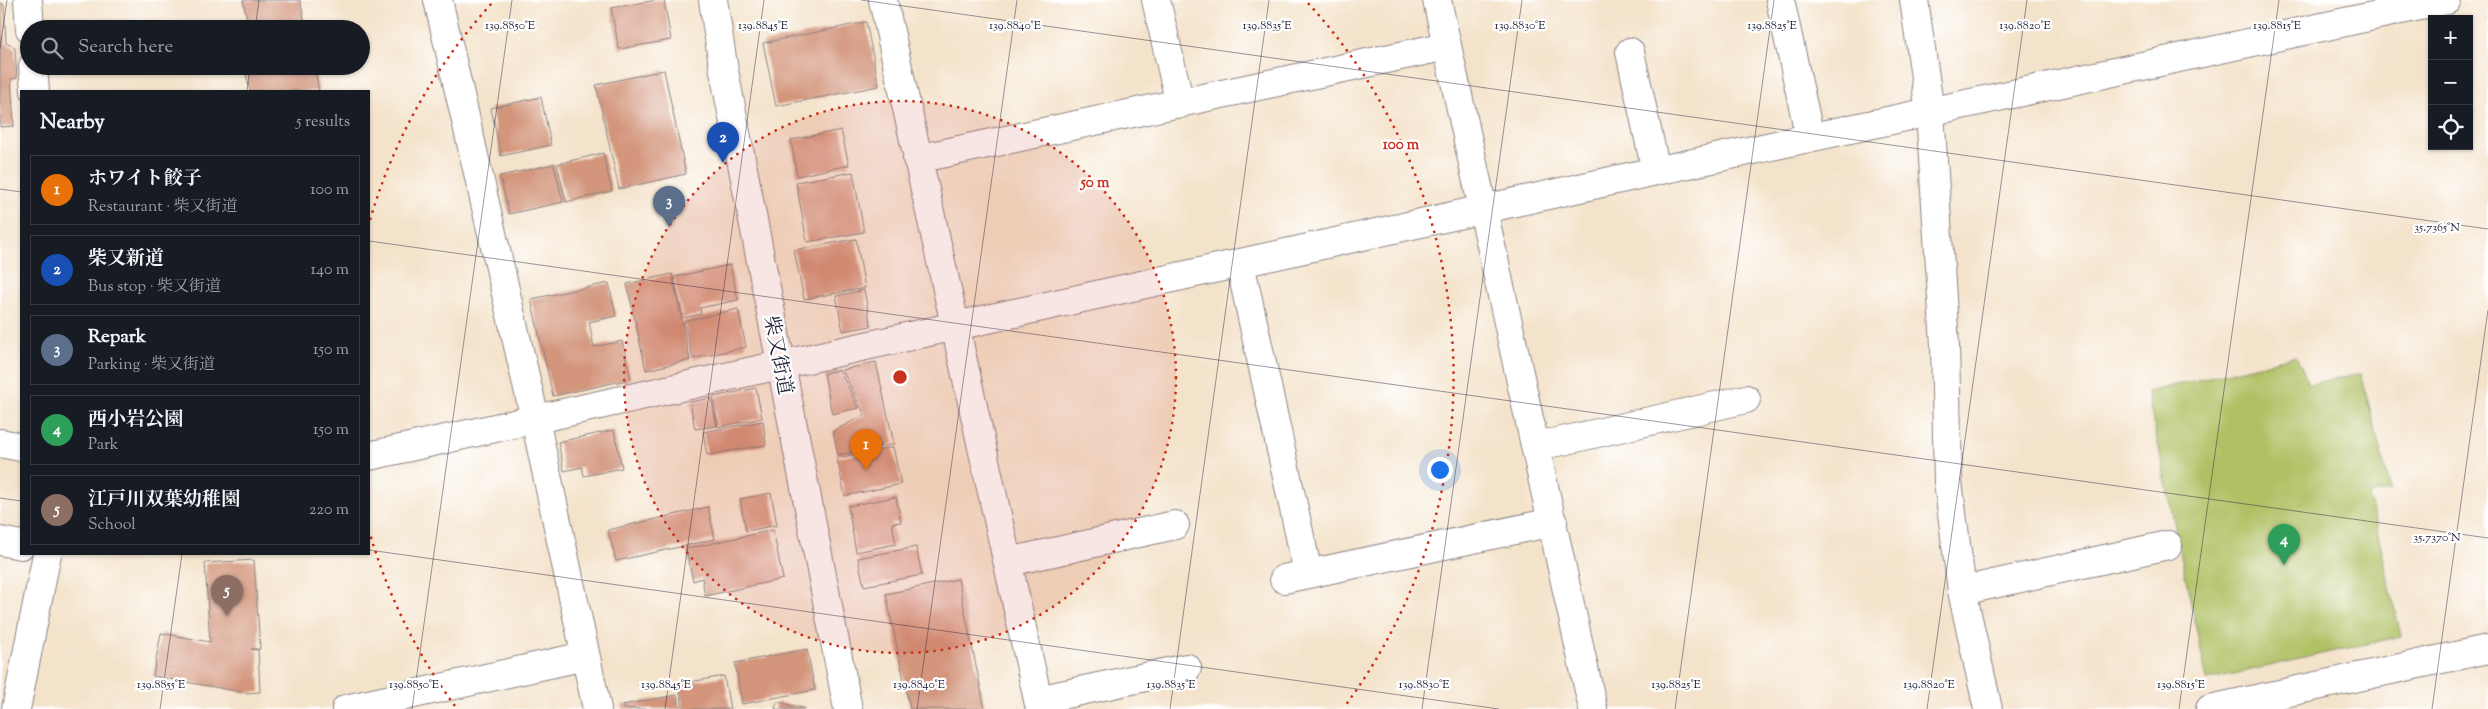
<!DOCTYPE html>
<html lang="en">
<head>
<meta charset="utf-8">
<style>
	body { margin:0; font-family:"Sorts Mill Goudy","Noto Serif JP",serif; background:#242831; color:#f1f3f6 }
	.controls { position:absolute; right:15px; top:15px; display:grid; overflow:hidden; border-radius:0px; box-shadow:0 1px 4px #0004 }
	.controls button { width:45px; height:45px; display:grid; place-items:center; padding:0; border:0; border-bottom:1px solid #363941; background:#171b24; color:#f1f3f6; font:25px sans-serif }
	.you { position:absolute; left:1439px; top:469px; width:18px; height:18px; margin:-12px; border:4px solid #fff; border-radius:50%; background:#1a73e8; box-shadow:0 0 0 8px #1a73e833 }
	.badge { display:grid; place-items:center; width:32px; height:32px; border-radius:50%; background:#c8321e; color:#fff; font-size:16px; font-weight:700 }
	.pin { position:absolute; translate:-50% -41px; filter:drop-shadow(0 1px 2px #0008) }
	.pin::after { content:''; position:absolute; top:26px; width:18px; height:15px; background:inherit; clip-path:polygon(0 0,100% 0,50% 100%) }
	.list { margin:0; padding:0; list-style:none }
	h2 { display:flex; justify-content:space-between; align-items:center; height:65px; margin:0; padding:0 20px; font-size:21px }
	h2 small { font-size:16px; font-weight:400; color:#9ea1a6 }
	.list li { display:grid; grid-template-columns:32px 1fr auto; gap:15px; align-items:center; box-sizing:border-box; height:70px; margin:0 10px 10px; padding:0 10px; border:1px solid #363941; border-radius:0px }
	.list b { display:block; font-size:19px; white-space:nowrap }
	.list p { margin:0; font-size:16px; white-space:nowrap; color:#9ea1a6 }
	.list em { font-size:16px; font-style:normal; color:#9ea1a6 }
	.icon { flex:none; width:28px; height:28px; fill:none; stroke:currentColor; stroke-width:2; stroke-linecap:round; stroke-linejoin:round }
	.map { position:relative; flex:none; width:2488px; height:709px; overflow:hidden }
	.search { position:absolute; background:#171b24; box-shadow:0 1px 4px #0004; left:20px; top:20px; width:350px; height:55px; display:flex; align-items:center; gap:12px; box-sizing:border-box; padding:0 18px; border-radius:28px; color:#9ea1a6; font-size:19px }
	.panel { position:absolute; background:#171b24; box-shadow:0 1px 4px #0004; left:20px; top:90px; width:350px; height:465px; border-radius:0px }
	.map>svg:first-child { display:block }
</style>
</head>
<body>
<div class="map">
<svg width="2488" height="709" viewBox="0 0 2488 709">
	<rect width="100%" height="100%" fill="#fff"/>
	<filter id="ink" filterUnits="userSpaceOnUse"><feTurbulence type="fractalNoise" baseFrequency=".02" numOctaves="2"/><feDisplacementMap in="SourceGraphic" scale="10" xChannelSelector="R" yChannelSelector="G"/><feConvolveMatrix kernelMatrix="1 2 1 2 8 2 1 2 1" color-interpolation-filters="sRGB"/></filter>
	<filter id="wash" filterUnits="userSpaceOnUse"><feTurbulence type="fractalNoise" baseFrequency=".0096" numOctaves="4" result="noise"/><feDisplacementMap in="SourceGraphic" scale="20" xChannelSelector="R" yChannelSelector="G"/><feGaussianBlur stdDeviation="1.12" result="paint"/><feColorMatrix in="noise" values="0 0 0 0 0 0 0 0 0 0 0 0 0 0 0 0 0 1.4 0 .05"/><feComposite in="paint" operator="in"/></filter>
	<g filter="url(#wash)">
		<rect width="100%" height="100%" fill="#f4e3cb"/>
		<path fill="#b0c165" stroke="#697250" d="M 2296,356 L 2309,384 L 2361,373 L 2390,490 L 2369,495 L 2401,636 L 2207,680 L 2147,392 Z"/>
		<g id="blocks">
			<path fill="#d3957b" d="M 243,0 L 300,0 L 306,29 L 249,29 Z
				M 657,0 L 664,0 L 671,40 L 619,49 L 611,8 Z
				M 0,3 L 4,5 L 6,43 L 15,48 L 17,78 L 11,79 L 14,126 L 0,127 Z
				M 866,22 L 879,86 L 776,106 L 763,43 Z
				M 244,66 L 314,66 L 319,91 L 250,91 Z
				M 664,70 L 686,174 L 619,189 L 596,85 Z
				M 541,97 L 551,145 L 501,156 L 491,108 Z
				M 841,130 L 849,165 L 797,176 L 791,140 Z
				M 603,153 L 612,191 L 566,202 L 557,164 Z
				M 554,164 L 563,202 L 509,214 L 500,176 Z
				M 853,172 L 864,232 L 807,242 L 796,182 Z
				M 856,239 L 865,288 L 804,299 L 794,250 Z
				M 730,265 L 738,300 L 700,308 L 701,314 L 683,318 L 674,277 Z
				M 672,274 L 690,360 L 646,370 L 627,284 Z
				M 609,283 L 616,316 L 589,322 L 594,347 L 622,341 L 631,379 L 553,396 L 531,299 Z
				M 864,290 L 871,326 L 843,331 L 836,296 Z
				M 738,309 L 746,347 L 693,359 L 684,321 Z
				M 876,362 L 894,444 L 881,447 L 877,438 L 880,447 L 838,455 L 833,431 L 865,415 L 842,370 Z
				M 839,370 L 859,408 L 832,414 L 824,373 Z
				M 756,388 L 762,418 L 718,427 L 713,397 Z
				M 711,398 L 717,426 L 695,429 L 690,402 Z
				M 763,421 L 766,445 L 707,455 L 703,432 Z
				M 614,430 L 622,468 L 584,476 L 582,467 L 564,471 L 558,442 Z
				M 893,447 L 901,484 L 845,496 L 837,458 Z
				M 771,493 L 777,525 L 746,531 L 740,499 Z
				M 896,497 L 901,522 L 892,523 L 896,544 L 856,552 L 848,506 Z
				M 708,507 L 715,539 L 616,561 L 608,530 Z
				M 773,530 L 783,579 L 705,596 L 702,578 L 693,581 L 686,549 Z
				M 916,547 L 922,575 L 864,586 L 858,558 Z
				M 254,560 L 260,649 L 251,649 L 258,650 L 260,692 L 247,693 L 153,676 L 161,633 L 210,642 L 205,563 Z
				M 958,579 L 985,709 L 910,709 L 886,594 Z
				M 807,649 L 815,690 L 742,704 L 735,663 Z
				M 724,676 L 730,709 L 683,709 L 679,684 Z
				M 677,695 L 680,709 L 623,709 L 622,705 Z
				M 777,702 L 804,708 L 804,709 L 775,709 Z"/>
		</g>
	</g>
	<g filter="url(#ink)">
		<use href="#blocks" fill-opacity="0" stroke="#8b8283" stroke-width="1"/>
		<g fill="none" stroke-linecap="round" stroke-linejoin="round">
			<defs>
				<path id="minor" d="M 28,0 L 30,29
					M 438,0 L 535,419 L 597,709
					M 883,0 L 1040,709
					M 1156,0 L 1180,104
					M 1437,0 L 1593,709
					M 1780,0 L 1810,138
					M 1914,0 L 1930,112 L 1945,345 L 1948,482 L 1962,591 L 1988,709
					M 1630,52 L 1656,171
					M 33,66 L 35,91
					M 917,159 L 1447,46
					M 1240,263 L 1308,573
					M 0,443 L 21,447
					M 1535,445 L 1558,442 L 1746,399
					M 369,456 L 1656,171 L 2447,0
					M 0,541 L 21,545
					M 1008,562 L 1175,525
					M 1284,579 L 1553,522
					M 1962,591 L 2168,545
					M 1038,700 L 1187,668
					M 16,709 L 47,554
					M 346,709 L 585,656
					M 2210,709 L 2488,649"/>
				<path id="major" d="M 713,0 L 724,71 L 848,709"/>
			</defs>
			<use href="#minor" stroke="#8b8283" stroke-width="30"/>
			<use href="#major" stroke="#8b8283" stroke-width="30"/>
			<use href="#minor" stroke="#fff" stroke-width="28"/>
			<use href="#major" stroke="#fff" stroke-width="28"/>
		</g>
	</g>
	<path fill="none" stroke="#22223b" stroke-width="1" stroke-opacity="0.45" d="M 861,0 L 2488,229M 255,29 L 259,0M 0,49 L 7,0M 247,91 L 250,66M 0,189 L 21,192M 369,241 L 2488,538M 0,498 L 21,501M 369,550 L 1499,709M 160,709 L 182,554M 412,709 L 512,0M 665,709 L 764,0M 917,709 L 1017,0M 1170,709 L 1269,0M 1422,709 L 1522,0M 1675,709 L 1774,0M 1927,709 L 2027,0M 2179,709 L 2279,0M 2432,709 L 2488,310"/>
	<circle cx="900" cy="377" r="276" fill="#c8321e" fill-opacity=".12"/>
	<g fill="none" stroke="#c8321e" stroke-width="2.5" stroke-dasharray="2.5 5">
		<circle cx="900" cy="377" r="276"/>
		<path d="M455 706A553 553 0 0 1 370 534M370 220A553 553 0 0 1 492 3M1308 3A553 553 0 0 1 1345 706"/>
	</g>
	<g text-anchor="middle" stroke-width="4.5" stroke-linejoin="round" paint-order="stroke">
		<g font-size="20" fill="#22223b" stroke="#fff">
			<text transform="translate(779 355) rotate(79)" y="7">柴又街道</text>
		</g>
	</g>
	<g font-size="12" text-anchor="middle" fill="#22223b" stroke="#fff" stroke-width="4.5" stroke-linejoin="round" paint-order="stroke">
		<text x="510" y="29">139.8850°E</text>
		<text x="763" y="29">139.8845°E</text>
		<text x="1015" y="29">139.8840°E</text>
		<text x="1267" y="29">139.8835°E</text>
		<text x="1520" y="29">139.8830°E</text>
		<text x="1772" y="29">139.8825°E</text>
		<text x="2025" y="29">139.8820°E</text>
		<text x="2277" y="29">139.8815°E</text>
		<text x="2437" y="231">35.7365°N</text>
		<text x="2437" y="541">35.7370°N</text>
		<text x="161" y="688">139.8855°E</text>
		<text x="414" y="688">139.8850°E</text>
		<text x="666" y="688">139.8845°E</text>
		<text x="919" y="688">139.8840°E</text>
		<text x="1171" y="688">139.8835°E</text>
		<text x="1424" y="688">139.8830°E</text>
		<text x="1676" y="688">139.8825°E</text>
		<text x="1929" y="688">139.8820°E</text>
		<text x="2181" y="688">139.8815°E</text>
	</g>
	<circle cx="900" cy="377" r="8" fill="#c8321e" stroke="#fff" stroke-width="2.5"/>
	<g font-size="15" text-anchor="middle" font-weight="bold" fill="#c8321e" stroke="#fff" stroke-width="4.5" stroke-linejoin="round" paint-order="stroke">
		<text x="1401" y="149">100 m</text>
		<text x="1095" y="187">50 m</text>
	</g>
</svg>
<div class="controls">
<button>+</button>
<button>−</button>
<button><svg class="icon" aria-label="locate" viewBox="0 0 24 24"><circle cx="12" cy="12" r="6"/><path d="M12 2v4M12 18v4M2 12h4M18 12h4"/></svg></button>
</div>
<div class="you"></div>
<div class="pin badge" style="left:866px;top:470px;background:#e8710a">1</div>
<div class="pin badge" style="left:723px;top:163px;background:#1a4fb4">2</div>
<div class="pin badge" style="left:669px;top:227px;background:#5c6f8a">3</div>
<div class="pin badge" style="left:2284px;top:565px;background:#2e9e5b">4</div>
<div class="pin badge" style="left:227px;top:616px;background:#8d6e63">5</div>
<div class="search"><svg class="icon" aria-label="search" viewBox="0 0 24 24"><circle cx="10" cy="10" r="6"/><path d="M15 15l6 6"/></svg>Search here</div>
<section class="panel">
<h2>Nearby<small>5 results</small></h2>
<ul class="list">
<li><span class="badge" style="background:#e8710a">1</span><div><b>ホワイト餃子</b><p>Restaurant · 柴又街道</p></div><em>100 m</em></li>
<li><span class="badge" style="background:#1a4fb4">2</span><div><b>柴又新道</b><p>Bus stop · 柴又街道</p></div><em>140 m</em></li>
<li><span class="badge" style="background:#5c6f8a">3</span><div><b>Repark</b><p>Parking · 柴又街道</p></div><em>150 m</em></li>
<li><span class="badge" style="background:#2e9e5b">4</span><div><b>西小岩公園</b><p>Park</p></div><em>150 m</em></li>
<li><span class="badge" style="background:#8d6e63">5</span><div><b>江戸川双葉幼稚園</b><p>School</p></div><em>220 m</em></li>
</ul>
</section>
</div>
</body>
</html>
